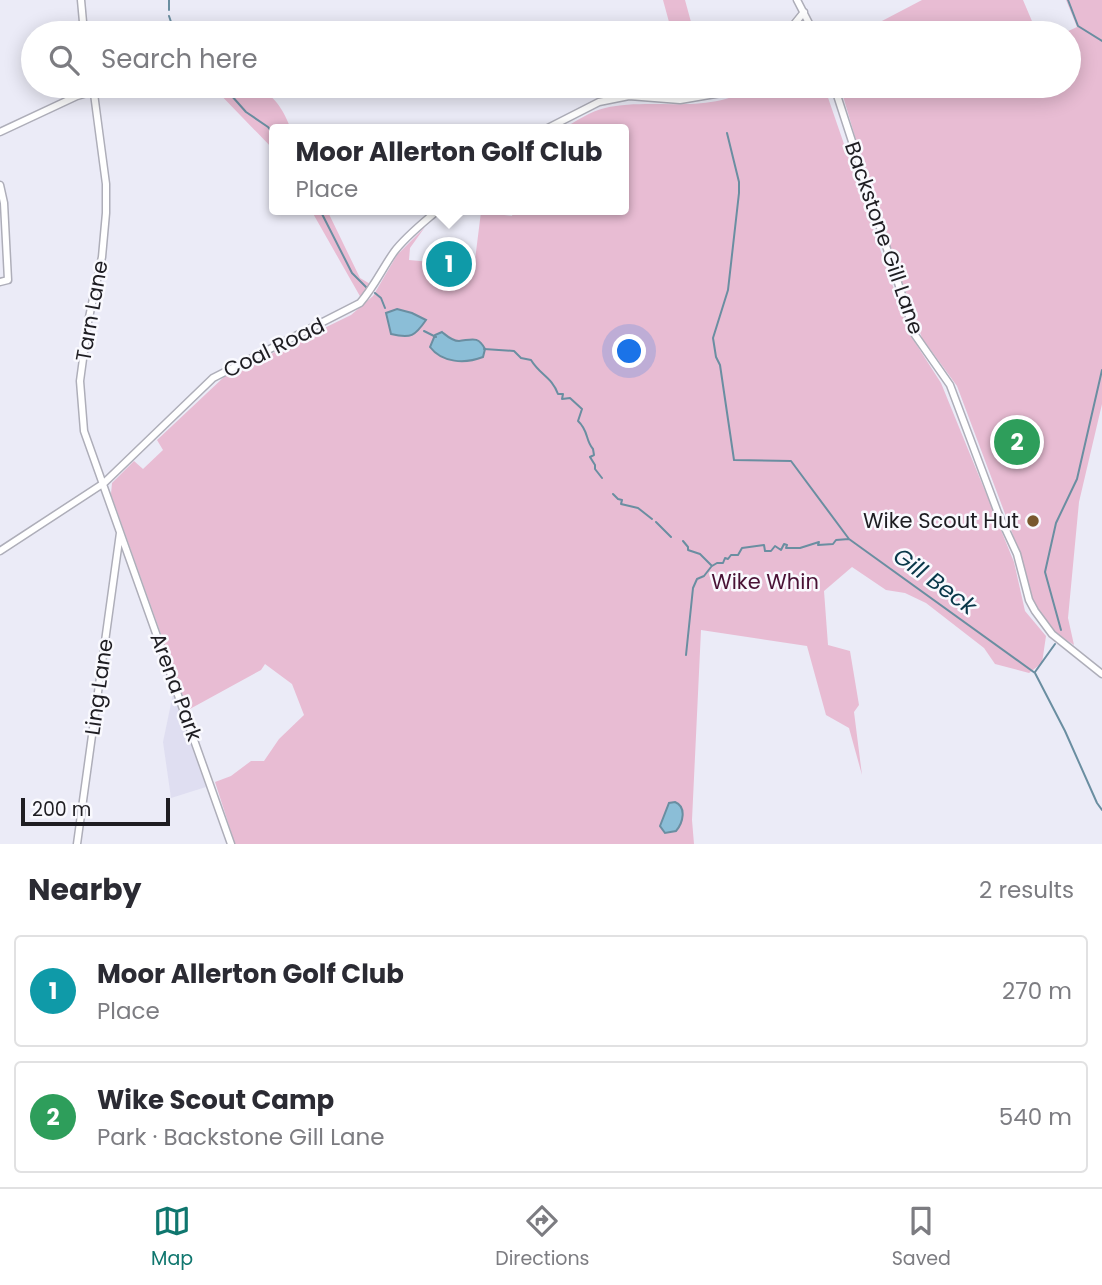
<!DOCTYPE html>
<html lang="en">
<head>
<meta charset="utf-8">
<style>
	body { margin:0; font-family:Poppins,sans-serif; background:#f2f2f3; color:#2b2b33 }
	.scale { position:absolute; left:21px; bottom:18px; width:149px; box-sizing:border-box; padding-left:7px; border:4px solid #1e1d22; border-top:0; font-size:19px; line-height:24px; white-space:nowrap; color:#1e1d22; -webkit-text-stroke:5px #f9f9fe; paint-order:stroke }
	.you { position:absolute; left:630px; top:352px; width:24px; height:24px; margin:-18px; border:5px solid #fff; border-radius:50%; background:#1a73e8; box-shadow:0 0 0 10px #1a73e833 }
	.badge { display:grid; place-items:center; width:46px; height:46px; border-radius:50%; background:#0f766e; color:#fff; font-size:23px; font-weight:700 }
	.pin { position:absolute; translate:-50% -50%; border:4px solid #fff; box-shadow:0 2px 7px #0006 }
	.popup { position:absolute; left:269px; top:124px; width:360px; height:91px; box-sizing:border-box; display:grid; place-content:center; border-radius:7px; background:#fff; filter:drop-shadow(0 2px 5px #0005); font-size:23px; white-space:nowrap; color:#7c7c81 }
	.popup b { font-size:26px; color:#2b2b33 }
	.popup::after { content:''; position:absolute; left:50%; top:100%; margin-left:-14px; border:14px solid transparent; border-top-color:#fff }
	.list { margin:0; padding:0; list-style:none }
	h2 { display:flex; justify-content:space-between; align-items:center; height:91px; margin:0; padding:0 28px; font-size:30px }
	h2 small { font-size:23px; font-weight:400; color:#7c7c81 }
	.list li { display:grid; grid-template-columns:46px 1fr auto; gap:21px; align-items:center; box-sizing:border-box; height:112px; margin:0 14px 14px; padding:0 14px; border:2px solid #e1e1e2; border-radius:7px }
	.list b { display:block; font-size:26px; white-space:nowrap }
	.list p { margin:0; font-size:23px; white-space:nowrap; color:#7c7c81 }
	.list em { font-size:23px; font-style:normal; color:#7c7c81 }
	.icon { flex:none; width:38px; height:38px; fill:none; stroke:currentColor; stroke-width:2; stroke-linecap:round; stroke-linejoin:round }
	.map { position:relative; flex:none; width:1102px; height:844px; overflow:hidden }
	.search { position:absolute; background:#fff; box-shadow:0 4px 18px #0003; left:21px; right:21px; top:21px; height:77px; display:flex; align-items:center; gap:18px; box-sizing:border-box; padding:0 24px; border-radius:38px; color:#7c7c81; font-size:26px }
	.sheet { height:343px; background:#fff }
	nav { display:flex; justify-content:space-around; align-items:center; box-sizing:border-box; height:98px; border-top:2px solid #e1e1e2; background:#fff; font-size:19px; color:#7c7c81 }
	nav a { display:grid; justify-items:center; gap:4px }
	nav .on { color:#0f766e }
	.map>svg:first-child { display:block }
</style>
</head>
<body>
<div class="map">
<svg width="1102" height="844" viewBox="0 0 1102 844">
	<rect width="100%" height="100%" fill="#ebebf7"/>
	<path fill="#dfdef1" d="M 173,694 L 206,787 L 171,798 L 163,742 Z"/>
	<path fill="#e8bcd3" d="M 663,0 L 685,0 L 694,33 L 672,33 Z
		M 922,0 L 1023,0 L 1037,33 L 859,33 Z
		M 1066,0 L 1102,0 L 1102,404 L 1079,502 L 1068,618 L 1074,645 L 1054,632 L 1032,602 L 1019,551 L 957,386 L 922,338 L 878,214 L 840,86 L 1069,86 L 1069,33 L 1064,33 L 1077,27 Z
		M 212,86 C 257,86 273,84 291,129 L 274,129 L 274,150 Z
		M 752,86 L 824,86 L 909,333 L 941,383 L 1014,562 L 1025,611 L 1046,636 L 1042,663 L 1029,673 L 995,664 L 984,648 L 926,603 L 905,593 L 886,590 L 852,567 L 824,591 L 828,645 L 850,651 L 859,705 L 854,712 L 862,775 L 849,728 L 826,715 L 807,646 L 701,630 L 692,820 L 694,844 L 235,844 L 215,782 L 231,776 L 251,761 L 264,761 L 279,739 L 304,715 L 292,684 L 265,664 L 261,670 L 188,710 L 111,494 L 112,483 L 134,461 L 143,469 L 163,450 L 157,440 L 224,377 L 351,315 L 373,296 L 397,255 L 425,227 L 410,248 L 409,260 L 431,262 L 431,272 L 473,276 L 481,212 L 512,216 L 513,212 L 499,210 L 624,210 L 624,129 L 562,129 C 575,122 591,111 605,108 C 651,97 714,116 752,86 Z
		M 311,210 L 327,210 L 360,278 L 372,285 L 361,298 Z"/>
	<path fill="#8bbed7" stroke="#6a8ea1" stroke-width="2" d="M 397,309 L 412,313 L 426,320 C 415,336 411,339 391,334 L 386,313 Z
		M 442,332 C 447,336 452,341 459,341 C 471,340 478,335 485,349 L 483,357 C 465,364 442,363 430,347 L 435,335 Z
		M 675,802 C 687,807 683,823 676,831 L 665,833 L 660,826 L 669,803 Z"/>
	<g fill="none" stroke-linecap="round" stroke-linejoin="round">
		<path stroke="#6a8ea1" stroke-width="2" d="M 1068,0 L 1078,26 L 1102,41
			M 169,10 L 169,0
			M 169,16 L 173,28
			M 223,86 L 246,112 L 268,127 L 274,135
			M 727,133 L 739,182 L 739,193 L 728,290 L 713,338 L 716,357 L 720,365 L 734,460 L 791,461 L 849,539 L 1035,673 L 1065,731 L 1097,803 L 1102,810
			M 320,210 L 352,273 L 367,288
			M 375,293 L 381,298 L 385,308
			M 424,331 L 436,337
			M 484,349 L 514,351 L 521,358 L 531,360 C 540,375 552,377 558,394 L 563,394 L 562,399 L 570,398 L 582,409 L 578,421 C 589,431 585,440 593,449 L 594,455 L 590,457 L 595,465 L 595,469 L 602,478
			M 613,494 L 618,499 L 622,500 L 621,504 L 638,508 L 652,519
			M 656,522 L 671,537
			M 683,541 L 688,547 L 688,550 L 700,554 L 712,566 L 717,563 L 723,563 L 725,558 L 728,559 L 731,555 L 738,555 L 742,548 L 764,545 L 765,551 L 771,551 L 775,546 L 781,550 L 784,544 L 787,545 L 786,548 L 800,548 L 819,542 L 818,545 L 833,544 L 836,540 L 849,539
			M 1061,630 L 1045,572 L 1056,523 L 1077,479 L 1102,370
			M 686,655 L 693,588 L 697,579 L 704,576 L 711,567
			M 1035,672 L 1055,644"/>
		<defs>
			<path id="minor" d="M 81,0 L 84,33
				M 797,0 L 814,33
				M 787,33 L 804,12
				M 93,86 L 106,184 L 106,213 L 102,257 L 88,322 L 80,381 L 84,431 L 231,844
				M 834,86 L 915,335 L 950,385 L 998,513 L 1017,554 L 1029,600 L 1035,611 L 1052,634 L 1102,674
				M 546,129 L 599,102 L 629,96 L 680,100 L 733,91 L 741,86
				M 0,132 L 77,96 L 94,91
				M 0,185 L 4,203 L 8,280 L 0,282
				M 0,551 L 104,483 L 213,378 L 360,303 C 374,287 382,269 394,252 C 406,236 423,223 438,210
				M 77,844 L 120,533"/>
		</defs>
		<use href="#minor" stroke="#aeaeb9" stroke-width="9"/>
		<use href="#minor" stroke="#fff" stroke-width="6"/>
	</g>
	<circle fill="#78582e" stroke="#f9f9fe" stroke-width="2.5" cx="1033" cy="521" r="7"/>
	<g text-anchor="middle" stroke-width="5" stroke-linejoin="round" paint-order="stroke">
		<g font-size="21" fill="#1e1d22" stroke="#f9f9fe">
			<text transform="translate(884 238) rotate(71)" y="7">Backstone Gill Lane</text>
			<text transform="translate(92 311) rotate(-80)" y="7">Tarn Lane</text>
			<text transform="translate(274 348) rotate(-26)" y="7">Coal Road</text>
			<text transform="translate(99 687) rotate(-82)" y="7">Ling Lane</text>
			<text transform="translate(176 687) rotate(70)" y="7">Arena Park</text>
		</g>
		<g font-size="21" fill="#1e1d22" stroke="#f9f9fe" text-anchor="end">
			<text x="1019" y="528">Wike Scout Hut</text>
		</g>
		<g font-size="21" fill="#491235" stroke="#f9f9fe">
			<text x="765" y="589">Wike Whin</text>
		</g>
		<g font-size="23" font-style="italic" fill="#093749" stroke="#f9f9fe">
			<text transform="translate(935 581) rotate(36)" y="8">Gill Beck</text>
		</g>
	</g>
</svg>
<div class="scale">200 m</div>
<div class="you"></div>
<div class="pin badge" style="left:449px;top:264px;background:#0f9aa8">1</div>
<div class="popup"><b>Moor Allerton Golf Club</b>Place</div>
<div class="pin badge" style="left:1017px;top:442px;background:#2e9e5b">2</div>
<div class="search"><svg class="icon" aria-label="search" viewBox="0 0 24 24"><circle cx="10" cy="10" r="6"/><path d="M15 15l6 6"/></svg>Search here</div>
</div>
<section class="sheet">
<h2>Nearby<small>2 results</small></h2>
<ul class="list">
<li><span class="badge" style="background:#0f9aa8">1</span><div><b>Moor Allerton Golf Club</b><p>Place</p></div><em>270 m</em></li>
<li><span class="badge" style="background:#2e9e5b">2</span><div><b>Wike Scout Camp</b><p>Park · Backstone Gill Lane</p></div><em>540 m</em></li>
</ul>
</section>
<nav>
<a class="on"><svg class="icon" aria-label="map" viewBox="0 0 24 24"><path d="M3 6l6-2 6 2 6-2v14l-6 2-6-2-6 2zM9 4v14M15 6v14"/></svg>Map</a>
<a><svg class="icon" aria-label="directions" viewBox="0 0 24 24"><path d="M12 3l9 9-9 9-9-9zM9 14v-3h6M13 9l2 2-2 2"/></svg>Directions</a>
<a><svg class="icon" aria-label="saved" viewBox="0 0 24 24"><path d="M7 4h10v16l-5-4-5 4z"/></svg>Saved</a>
</nav>
</body>
</html>
